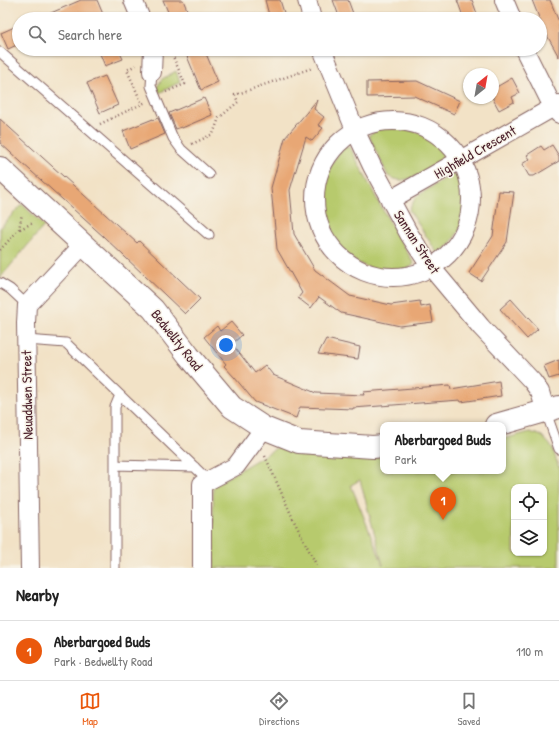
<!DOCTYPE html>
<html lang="en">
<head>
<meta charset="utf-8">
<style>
	body { margin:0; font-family:"Patrick Hand",sans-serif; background:#f2f2f2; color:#222 }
	.controls { position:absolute; right:12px; bottom:12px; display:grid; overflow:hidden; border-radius:8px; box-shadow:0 1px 3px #0004 }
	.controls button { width:36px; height:36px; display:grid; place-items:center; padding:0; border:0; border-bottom:1px solid #e0e0e0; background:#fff; color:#222; font:20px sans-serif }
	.compass { position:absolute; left:463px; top:68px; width:36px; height:36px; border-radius:50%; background:#fff; box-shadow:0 1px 3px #0004; rotate:31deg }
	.you { position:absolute; left:226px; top:345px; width:14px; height:14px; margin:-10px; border:3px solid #fff; border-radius:50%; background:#1a73e8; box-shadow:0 0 0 6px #1a73e833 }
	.badge { display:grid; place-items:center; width:26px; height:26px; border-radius:50%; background:#ea580c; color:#fff; font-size:13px; font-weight:700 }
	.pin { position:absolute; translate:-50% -33px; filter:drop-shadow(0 1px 2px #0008) }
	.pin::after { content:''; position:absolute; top:21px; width:14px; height:12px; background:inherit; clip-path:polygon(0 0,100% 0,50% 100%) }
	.popup { position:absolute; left:380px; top:422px; width:126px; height:52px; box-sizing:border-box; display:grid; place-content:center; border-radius:8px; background:#fff; filter:drop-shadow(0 1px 3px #0005); font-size:13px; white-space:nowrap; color:#767676 }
	.popup b { font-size:15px; color:#222 }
	.popup::after { content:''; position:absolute; left:50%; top:100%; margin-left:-8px; border:8px solid transparent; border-top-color:#fff }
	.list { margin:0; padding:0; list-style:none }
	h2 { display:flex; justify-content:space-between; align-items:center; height:52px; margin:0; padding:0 16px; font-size:17px }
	h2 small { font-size:13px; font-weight:400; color:#767676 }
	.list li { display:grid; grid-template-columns:26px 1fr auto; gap:12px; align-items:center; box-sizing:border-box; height:60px; padding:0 16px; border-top:1px solid #e0e0e0 }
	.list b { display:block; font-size:15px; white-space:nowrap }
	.list p { margin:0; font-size:13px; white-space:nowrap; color:#767676 }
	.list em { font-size:13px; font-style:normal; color:#767676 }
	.icon { flex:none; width:22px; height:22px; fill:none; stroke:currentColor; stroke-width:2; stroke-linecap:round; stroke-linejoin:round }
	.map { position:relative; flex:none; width:559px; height:568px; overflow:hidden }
	.search { position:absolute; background:#fff; box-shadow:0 1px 3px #0004; left:12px; right:12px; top:12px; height:44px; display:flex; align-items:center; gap:10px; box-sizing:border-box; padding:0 14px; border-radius:22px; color:#767676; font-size:15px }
	.sheet { height:112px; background:#fff }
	nav { display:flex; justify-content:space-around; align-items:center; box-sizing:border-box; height:56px; border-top:1px solid #e0e0e0; background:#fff; font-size:11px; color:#767676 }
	nav a { display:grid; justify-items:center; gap:2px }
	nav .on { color:#ea580c }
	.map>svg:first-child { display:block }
</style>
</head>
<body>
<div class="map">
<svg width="559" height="568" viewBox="0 0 559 568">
	<rect width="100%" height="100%" fill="#f7f3e8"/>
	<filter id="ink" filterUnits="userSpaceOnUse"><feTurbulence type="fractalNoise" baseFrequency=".025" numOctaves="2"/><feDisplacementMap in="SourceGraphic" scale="8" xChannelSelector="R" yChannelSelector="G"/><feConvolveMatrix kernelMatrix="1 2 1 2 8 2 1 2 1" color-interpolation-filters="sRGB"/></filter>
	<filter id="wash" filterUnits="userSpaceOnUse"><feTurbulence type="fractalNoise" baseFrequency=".012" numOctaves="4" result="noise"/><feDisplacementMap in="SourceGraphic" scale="16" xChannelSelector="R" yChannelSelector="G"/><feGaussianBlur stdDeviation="0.9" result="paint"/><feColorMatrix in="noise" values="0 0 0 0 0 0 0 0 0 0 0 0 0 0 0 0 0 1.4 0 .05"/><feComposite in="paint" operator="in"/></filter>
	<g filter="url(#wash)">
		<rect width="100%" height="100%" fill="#f2e2c6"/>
		<path fill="#b7ca6d" stroke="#80744c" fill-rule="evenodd" d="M 176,71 L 180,82 L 159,93 L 157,87 L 162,79 Z
			M 396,127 C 416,131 441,136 446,157 C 439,166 413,180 401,180 C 397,180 392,178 388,176 L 369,136 L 378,128 Z
			M 350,147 L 380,205 L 414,264 C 410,268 406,270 400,271 C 382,276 351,262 338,249 C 328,238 319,212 320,197 C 322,178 331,162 343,148 Z
			M 452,174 L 459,176 L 463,180 L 465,197 L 465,213 L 459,231 L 449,245 L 438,254 L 409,210 L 416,197 Z
			M 22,204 L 44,226 L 0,278 L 0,228 Z
			M 530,432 L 542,436 L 552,447 L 559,468 L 559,568 L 214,568 L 213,486 L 278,447 L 315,458 L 355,459 L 383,457 L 383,471 L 503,471 L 503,439 ZM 360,480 L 383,565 L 351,485 ZM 514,487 L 544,487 L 544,553 L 514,553 Z"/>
		<g id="blocks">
			<path fill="#e8a774" d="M 81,0 L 97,0 L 105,19 L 37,19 Z
				M 163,0 L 183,0 L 188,12 L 171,19 Z
				M 265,0 L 280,0 L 286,19 L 270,19 Z
				M 333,0 L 348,0 L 355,19 L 340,19 Z
				M 457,0 L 472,0 L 479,19 L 464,19 Z
				M 532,0 L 550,0 L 559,22 L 559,57 L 544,30 Z
				M 19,25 L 19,44 L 8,49 L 1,33 Z
				M 98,49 L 118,49 L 123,59 L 105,66 Z
				M 184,49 L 204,49 L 218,82 L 201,90 Z
				M 105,76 L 118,105 L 100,113 L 87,83 Z
				M 512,78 L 520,93 L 512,97 L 514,102 L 499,110 L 493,99 L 493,89 Z
				M 417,81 L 460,101 L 454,114 L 414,96 L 367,97 L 367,82 Z
				M 204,98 L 212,115 L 182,128 L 181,127 L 176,129 L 169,113 Z
				M 317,100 L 314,109 L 324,117 L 318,125 L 323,128 L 312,141 L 306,137 L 290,190 L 294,234 L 315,270 L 350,296 L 391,305 L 420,301 L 421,307 L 430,305 L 433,322 L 400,326 L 341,313 L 319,297 L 311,308 L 298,298 L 302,293 L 277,249 L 271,188 L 285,138 Z
				M 158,118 L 165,134 L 130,149 L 123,131 L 153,119 L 153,120 Z
				M 0,119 L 137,243 L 139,241 L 200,299 L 185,314 L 104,237 L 0,143 Z
				M 552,145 L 559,156 L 559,161 L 534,176 L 529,176 L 522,164 L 530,159 L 527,155 L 541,146 L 544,150 Z
				M 499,191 L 514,192 L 507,242 L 481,281 L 469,273 L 493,236 Z
				M 511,299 L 538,329 L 527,339 L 500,309 Z
				M 231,322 L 242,335 L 232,344 L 255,373 L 265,365 L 273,375 L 316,393 L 364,395 L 363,392 L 450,385 L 451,389 L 499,381 L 501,396 L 461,402 L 460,400 L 353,408 L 353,409 L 300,407 L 296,418 L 255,402 L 235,378 L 224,366 L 226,364 L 204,337 L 217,326 L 220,331 Z
				M 326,339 L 360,347 L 358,359 L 318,354 Z
				M 559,360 L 559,376 L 549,379 L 544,366 Z"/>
		</g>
	</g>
	<g filter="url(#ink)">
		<use href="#blocks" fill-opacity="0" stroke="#856361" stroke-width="1"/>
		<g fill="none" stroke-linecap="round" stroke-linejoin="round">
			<defs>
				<path id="lane" d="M 0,52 L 209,235
					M 152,72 L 151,86 L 173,138 L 181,149 L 209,174
					M 0,283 L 10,289 L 27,305
					M 26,340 L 66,343 L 208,480
					M 546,412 L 559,449
					M 115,465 L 195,467
					M 115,568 L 115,407 L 120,395"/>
				<path id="street" d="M 133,0 L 141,19
					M 307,0 L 312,19
					M 504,0 L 512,19
					M 322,49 L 356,132 L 372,166 L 409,234 L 430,266 L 481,327 L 532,381 L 540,392 L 546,412
					M 524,49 L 550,101 L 559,114
					M 152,72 L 153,49
					M315 199a78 78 0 1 1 156 0a78 78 0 1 1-156 0Z
					M 390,200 L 559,104
					M 30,568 L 26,323 L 27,305 L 83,245
					M 202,568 L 202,484 L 236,466 L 264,428"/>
				<path id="secondary" d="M 0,168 L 153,309 L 189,356 L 232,407 L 264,428 L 299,442 L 373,447 L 383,446
					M 496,425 L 559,407"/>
			</defs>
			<use href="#lane" stroke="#856361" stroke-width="11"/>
			<use href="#street" stroke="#856361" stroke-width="20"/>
			<use href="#secondary" stroke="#856361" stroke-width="24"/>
			<path stroke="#856361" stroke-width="2.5" stroke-dasharray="1 3" stroke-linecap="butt" d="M 136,65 L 127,70 L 142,104
				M 166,92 L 185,84 L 171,52
				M 100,124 L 146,102
				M 192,144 L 213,134 L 219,118 L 238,102 L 235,95 L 312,68
				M 20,229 L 33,223
				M 0,250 L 19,229 L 22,214
				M 265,456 L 294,521 L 318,568"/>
			<use href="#lane" stroke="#fff" stroke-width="9"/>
			<use href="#street" stroke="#fff" stroke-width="18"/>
			<use href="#secondary" stroke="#fff" stroke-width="22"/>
		</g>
	</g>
	<g text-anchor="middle" stroke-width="3" stroke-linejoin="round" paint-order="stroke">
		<g font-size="14" fill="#4a1f2b" stroke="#f7f3e8">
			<text transform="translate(475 152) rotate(-30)" y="5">Highfield Crescent</text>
			<text transform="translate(417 242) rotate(57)" y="5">Sannan Street</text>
			<text transform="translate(177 340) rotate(52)" y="5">Bedwellty Road</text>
			<text transform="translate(27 395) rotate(-91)" y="5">Neuaddwen Street</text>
		</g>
	</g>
</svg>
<div class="controls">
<button><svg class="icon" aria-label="locate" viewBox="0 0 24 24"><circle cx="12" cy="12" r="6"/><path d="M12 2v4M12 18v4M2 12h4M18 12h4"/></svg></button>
<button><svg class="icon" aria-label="layers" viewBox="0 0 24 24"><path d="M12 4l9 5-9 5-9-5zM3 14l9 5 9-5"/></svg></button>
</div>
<svg class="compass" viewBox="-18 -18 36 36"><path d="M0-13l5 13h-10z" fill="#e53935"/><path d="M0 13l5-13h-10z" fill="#767676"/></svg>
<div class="you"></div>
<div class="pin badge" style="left:443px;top:520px">1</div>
<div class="popup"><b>Aberbargoed Buds</b>Park</div>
<div class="search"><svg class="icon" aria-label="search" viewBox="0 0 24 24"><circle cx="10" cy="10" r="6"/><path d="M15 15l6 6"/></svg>Search here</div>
</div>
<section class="sheet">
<h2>Nearby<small></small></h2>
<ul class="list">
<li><span class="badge">1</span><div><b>Aberbargoed Buds</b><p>Park · Bedwellty Road</p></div><em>110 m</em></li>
</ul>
</section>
<nav>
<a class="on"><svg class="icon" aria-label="map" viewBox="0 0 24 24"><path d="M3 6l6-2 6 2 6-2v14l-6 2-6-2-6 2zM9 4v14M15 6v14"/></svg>Map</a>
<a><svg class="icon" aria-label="directions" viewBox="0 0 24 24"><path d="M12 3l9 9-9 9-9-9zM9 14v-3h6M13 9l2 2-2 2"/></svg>Directions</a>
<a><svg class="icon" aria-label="saved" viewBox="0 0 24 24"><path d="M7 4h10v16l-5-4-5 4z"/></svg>Saved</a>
</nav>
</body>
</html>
